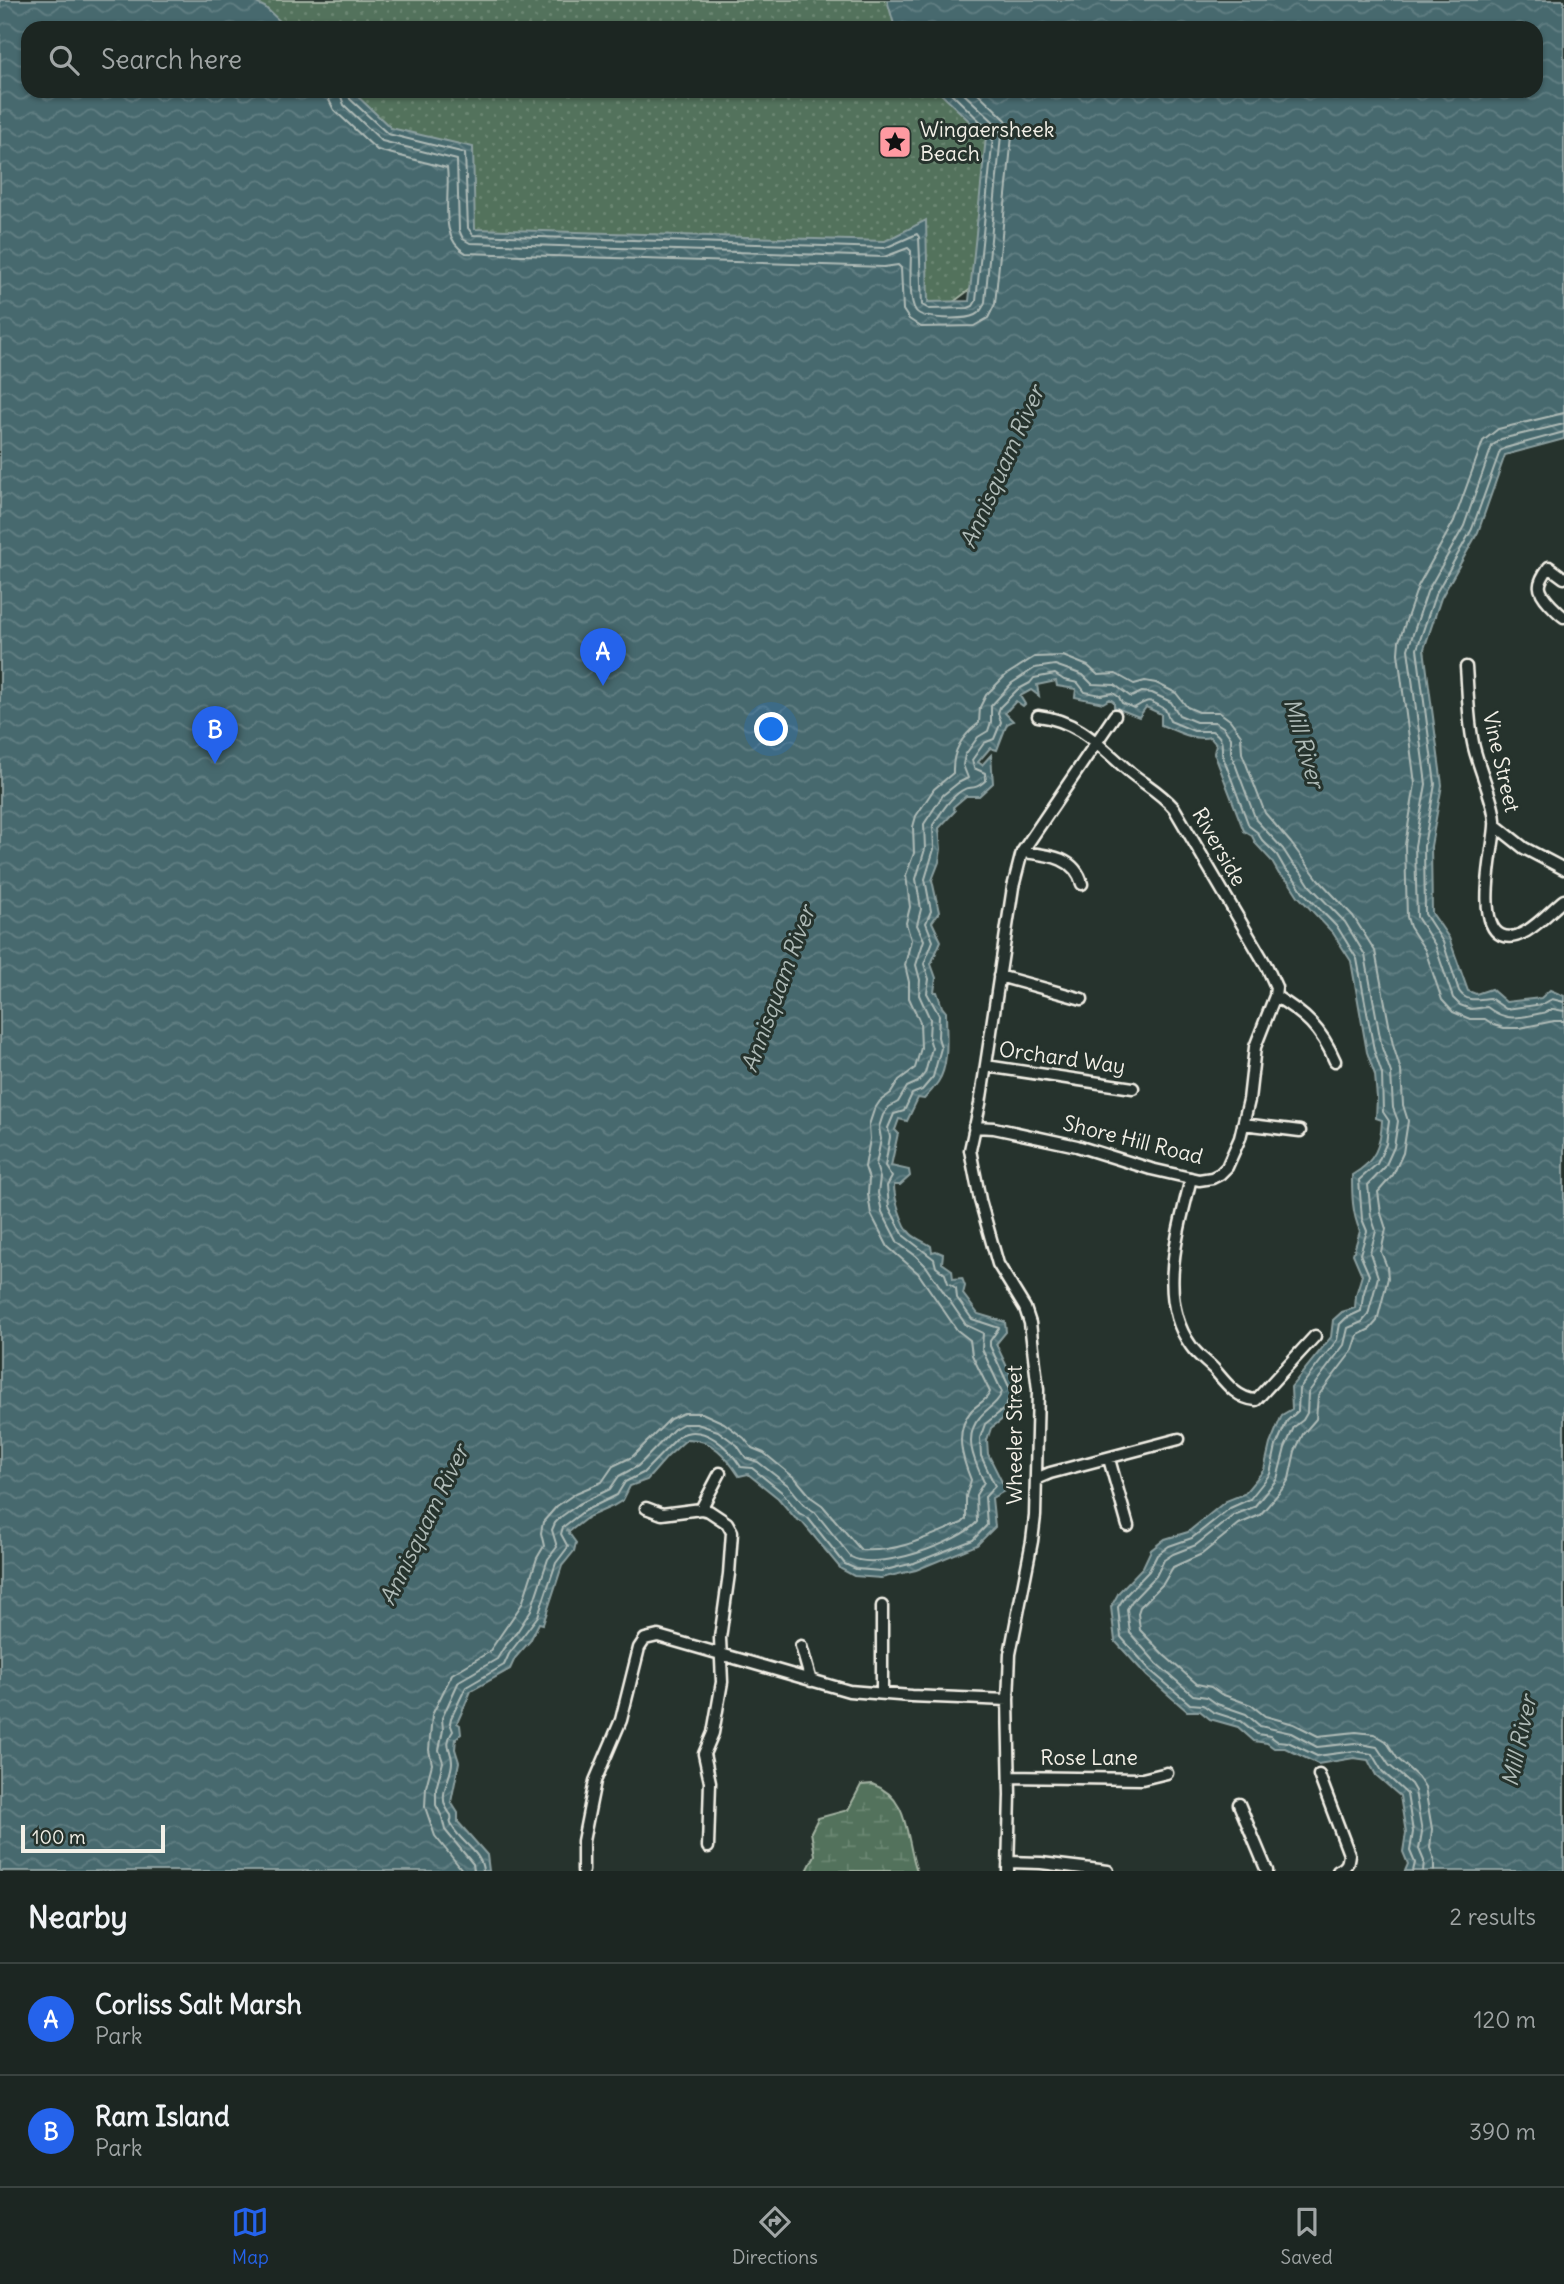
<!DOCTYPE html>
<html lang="en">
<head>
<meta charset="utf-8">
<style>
	body { margin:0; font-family:Delius,sans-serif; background:#252e2a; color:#f1f3f6 }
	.scale { position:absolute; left:21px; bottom:18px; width:144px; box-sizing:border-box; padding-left:7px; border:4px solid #f4f1e8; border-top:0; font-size:19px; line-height:24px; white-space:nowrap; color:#f4f1e8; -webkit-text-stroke:5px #26332d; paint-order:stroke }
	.you { position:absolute; left:772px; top:730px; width:24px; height:24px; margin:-18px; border:5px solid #fff; border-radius:50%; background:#1a73e8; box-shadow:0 0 0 10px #1a73e833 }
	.badge { display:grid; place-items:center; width:46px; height:46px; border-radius:50%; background:#2563eb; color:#fff; font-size:23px; font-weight:700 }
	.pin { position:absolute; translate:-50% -58px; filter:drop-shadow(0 2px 4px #0008) }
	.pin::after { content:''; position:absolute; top:37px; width:24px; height:21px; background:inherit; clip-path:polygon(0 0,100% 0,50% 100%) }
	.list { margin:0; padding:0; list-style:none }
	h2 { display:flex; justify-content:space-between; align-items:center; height:91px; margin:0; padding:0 28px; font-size:30px }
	h2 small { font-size:23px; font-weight:400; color:#a0a5a5 }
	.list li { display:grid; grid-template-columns:46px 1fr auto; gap:21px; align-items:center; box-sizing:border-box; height:112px; padding:0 28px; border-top:2px solid #3a4340 }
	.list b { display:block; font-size:26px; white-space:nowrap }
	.list p { margin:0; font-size:23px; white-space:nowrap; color:#a0a5a5 }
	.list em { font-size:23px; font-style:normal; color:#a0a5a5 }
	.icon { flex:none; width:38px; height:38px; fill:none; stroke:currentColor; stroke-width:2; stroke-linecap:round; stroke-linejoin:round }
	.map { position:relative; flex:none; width:1564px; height:1871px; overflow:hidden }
	.search { position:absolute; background:#1c2622; box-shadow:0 2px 5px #0004; left:21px; right:21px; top:21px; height:77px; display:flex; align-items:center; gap:18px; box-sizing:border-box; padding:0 24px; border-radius:21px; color:#a0a5a5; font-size:26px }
	.sheet { height:315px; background:#1c2622 }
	nav { display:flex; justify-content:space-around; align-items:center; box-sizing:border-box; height:98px; border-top:2px solid #3a4340; background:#1c2622; font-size:19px; color:#a0a5a5 }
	nav a { display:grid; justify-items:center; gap:4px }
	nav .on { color:#2563eb }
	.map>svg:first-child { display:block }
</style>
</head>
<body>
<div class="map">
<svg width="1564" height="1871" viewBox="0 0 1564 1871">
	<defs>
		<pattern id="wetland-marsh" width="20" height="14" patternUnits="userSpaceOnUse" patternTransform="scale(1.75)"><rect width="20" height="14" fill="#52725b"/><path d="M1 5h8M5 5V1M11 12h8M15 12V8" fill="none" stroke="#6c8773"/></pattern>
		<pattern id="park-dots" width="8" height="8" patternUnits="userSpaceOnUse" patternTransform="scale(1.75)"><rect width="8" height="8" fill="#52725b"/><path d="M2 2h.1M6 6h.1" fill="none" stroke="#6c8773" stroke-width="1.8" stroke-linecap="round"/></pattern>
		<pattern id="water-waves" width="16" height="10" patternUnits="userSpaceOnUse" patternTransform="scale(1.75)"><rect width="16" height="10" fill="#47696e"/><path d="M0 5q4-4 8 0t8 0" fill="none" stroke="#627f83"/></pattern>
	</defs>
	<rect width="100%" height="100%" fill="#26332d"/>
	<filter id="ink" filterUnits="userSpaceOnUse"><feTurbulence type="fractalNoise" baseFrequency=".0143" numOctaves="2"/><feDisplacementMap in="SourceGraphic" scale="14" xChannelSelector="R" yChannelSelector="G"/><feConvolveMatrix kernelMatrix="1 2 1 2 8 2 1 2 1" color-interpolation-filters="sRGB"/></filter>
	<g filter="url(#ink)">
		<path fill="url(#wetland-marsh)" stroke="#a3b2a2" stroke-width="2" d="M 872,1784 C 911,1798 905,1839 917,1871 L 807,1871 L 815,1855 L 811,1832 L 818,1818 L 848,1810 L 861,1785 Z"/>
		<path fill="url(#park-dots)" stroke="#a3b2a2" stroke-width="2" d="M 0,0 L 919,0 L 931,28 L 28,28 L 28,91 L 984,91 L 1026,119 L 976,285 L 952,303 L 920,323 L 0,195 Z"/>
		<path fill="url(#water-waves)" stroke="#8c9f9f" stroke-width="2" d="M 0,0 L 250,0 L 265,7 L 287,28 L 28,28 L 28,91 L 352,91 L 391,128 L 473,147 L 475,229 L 885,241 L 926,220 L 928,302 L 969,301 L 986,137 L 938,91 L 1536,91 L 1536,28 L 895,28 L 887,0 L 1564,0 L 1564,439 L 1505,455 L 1478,532 L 1441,598 L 1424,649 L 1442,785 L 1431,846 L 1432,913 L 1449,938 L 1468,991 L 1476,994 L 1491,989 L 1506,1002 L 1541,998 L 1550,990 L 1564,996 L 1564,1871 L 1405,1871 L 1408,1864 L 1403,1852 L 1406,1833 L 1400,1796 L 1376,1775 L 1368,1760 L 1354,1758 L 1318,1764 L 1285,1748 L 1274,1748 L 1267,1743 L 1254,1741 L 1238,1727 L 1210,1719 L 1200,1711 L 1187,1711 L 1147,1676 L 1115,1641 L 1111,1607 L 1119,1592 L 1143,1567 L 1151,1550 L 1165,1539 L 1188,1532 L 1226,1501 L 1244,1494 L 1264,1470 L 1270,1444 L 1282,1415 L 1292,1409 L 1291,1387 L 1331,1337 L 1333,1320 L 1342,1312 L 1355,1308 L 1356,1295 L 1362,1275 L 1353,1254 L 1360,1231 C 1352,1213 1352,1194 1352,1175 C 1375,1162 1381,1146 1382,1120 L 1376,1118 L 1377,1098 L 1375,1075 L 1367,1052 L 1351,961 L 1333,933 L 1298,896 L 1289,882 L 1279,874 L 1271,860 L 1256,844 L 1252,836 L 1244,831 L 1214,753 L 1216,744 L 1210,737 C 1193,741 1177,731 1161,725 L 1161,714 L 1146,707 L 1139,717 L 1114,707 L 1114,702 L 1110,699 L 1103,703 L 1075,697 L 1076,689 L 1057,686 L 1056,681 L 1037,685 L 1039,696 L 1031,690 L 1020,696 L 1025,704 L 1023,706 L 1016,701 L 1005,713 L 1013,721 L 1007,724 L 997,750 L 990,748 L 978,762 L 982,765 L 991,755 L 993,783 L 979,796 L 966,796 L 953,807 L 955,811 L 939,828 L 941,849 L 939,862 L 932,880 L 939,912 L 932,922 L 941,941 L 931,964 L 936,978 L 934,992 L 937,992 L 942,1007 L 946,1012 C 946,1033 950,1064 938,1082 C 934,1088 929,1094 924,1099 L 918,1098 L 907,1121 L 899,1119 L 895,1130 L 898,1133 L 891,1166 L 909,1170 L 910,1176 L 900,1185 L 894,1185 C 894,1198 902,1225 911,1234 C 916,1239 925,1242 931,1246 L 932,1252 L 936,1251 L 943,1254 L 942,1263 L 952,1270 L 953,1279 L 962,1278 L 965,1286 L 963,1294 L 978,1314 L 1005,1322 L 1006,1332 L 996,1344 L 1020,1394 L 1009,1414 L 991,1428 L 987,1440 L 988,1454 L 1006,1490 L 992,1498 L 995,1527 L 977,1545 L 916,1570 L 881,1578 L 854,1576 L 841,1569 L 803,1523 L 795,1518 L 778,1498 L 748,1474 L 739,1476 C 726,1456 712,1439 687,1439 L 667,1457 L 647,1480 L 630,1486 L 623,1500 L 613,1506 L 588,1517 L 570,1531 L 566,1529 L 576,1543 L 574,1551 L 562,1566 L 543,1624 L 539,1623 L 530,1641 L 515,1658 L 510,1669 L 471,1691 L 457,1723 L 460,1725 L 461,1734 L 456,1738 L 455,1749 L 459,1762 L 451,1802 L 458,1813 L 458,1822 L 487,1855 L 489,1871 L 0,1871 Z"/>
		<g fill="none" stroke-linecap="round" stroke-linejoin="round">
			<path stroke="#afbbb7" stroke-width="2" d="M 329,91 L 329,100 L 334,110 L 377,150 L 447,168 C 451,195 437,238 466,253 L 884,267 L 898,265 L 901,268 L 903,310 L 909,319 L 921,327 L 974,326 L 988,318 L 995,304 L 1012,136 L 1006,120 L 976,91
				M 339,91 L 344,105 L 382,141 L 457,160 L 459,230 L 463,239 L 470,243 L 884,257 L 908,248 L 911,251 C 911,264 908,301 916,311 C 923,320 965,320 975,315 C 981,312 983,308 985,302 L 1001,135 L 997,125 L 961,91
				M 348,91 L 350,99 L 388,134 L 465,153 L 468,228 L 473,235 L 885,248 L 917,234 L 919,237 L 922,305 L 929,309 L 968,308 L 973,306 L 976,301 L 993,137 L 990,131 L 949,91
				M 1564,413 L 1498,429 L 1483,441 L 1454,521 L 1418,586 L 1399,641 L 1398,653 L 1415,784 L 1405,845 L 1407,917 L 1410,927 L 1425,950 L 1442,1000 L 1453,1012 L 1470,1019 L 1485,1019 L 1494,1025 L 1504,1028 L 1520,1028 L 1554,1021 L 1564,1021
				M 1564,424 L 1501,439 L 1492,446 L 1464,526 L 1427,592 L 1408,649 L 1426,784 L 1415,846 L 1417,917 L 1435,945 L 1453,998 L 1460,1005 L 1471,1009 L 1487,1007 C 1506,1022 1520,1018 1542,1013 C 1546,1013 1549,1010 1553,1009 C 1556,1009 1560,1011 1564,1011
				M 1564,432 L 1505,448 L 1500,451 L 1472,529 L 1435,595 L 1417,649 L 1435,784 L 1424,846 L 1425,914 L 1443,942 L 1459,991 C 1467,1003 1477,999 1490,998 L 1506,1009 L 1543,1004 L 1552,999 L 1564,1002
				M 463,1871 L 435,1836 L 425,1807 L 426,1787 L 432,1764 L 429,1750 L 432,1715 L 452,1674 L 489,1652 L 522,1604 L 537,1558 L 544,1546 L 541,1533 L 543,1522 L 557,1506 L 576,1493 L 602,1482 L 613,1466 L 632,1457 L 670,1419 L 684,1413 L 702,1413 L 724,1423 L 744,1438 L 752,1448 L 764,1453 L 796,1479 L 812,1498 L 822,1505 L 861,1550 C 898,1553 929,1536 962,1523 L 966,1519 L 966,1496 L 971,1480 C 962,1458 954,1432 971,1411 C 977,1404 987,1401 990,1392 L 972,1355 L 970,1340 L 957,1330 L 918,1273 L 888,1247 L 871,1214 L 868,1194 L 869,1179 L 865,1167 L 870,1139 L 869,1125 L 874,1110 L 880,1101 L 891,1093 L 899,1080 L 915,1068 L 921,1048 L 920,1022 L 909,998 L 909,982 L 905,965 L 911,940 L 906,923 L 910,907 L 906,875 L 914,853 L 913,827 L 916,816 L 934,789 L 953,773 C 952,751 962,736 979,723 L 980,707 L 986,695 L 1006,675 L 1034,657 L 1063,656 L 1088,666 L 1098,675 L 1116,674 L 1134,684 L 1145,681 L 1156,683 L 1176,693 L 1187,707 L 1199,712 L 1219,712 L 1230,720 L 1241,735 L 1242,753 L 1265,813 L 1291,843 L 1318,879 L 1353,916 L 1375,951 L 1393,1045 L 1401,1071 L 1403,1105 L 1408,1121 L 1403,1153 L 1393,1175 L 1378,1192 L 1381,1213 L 1386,1229 L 1381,1252 L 1387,1267 L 1388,1278 L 1377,1321 L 1370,1329 L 1358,1335 L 1353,1350 L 1318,1396 L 1316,1419 L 1303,1434 L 1295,1451 L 1289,1479 L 1284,1487 L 1260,1515 L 1239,1524 L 1202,1554 L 1173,1567 L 1163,1584 L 1140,1607 L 1138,1613 L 1140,1630 L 1165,1656 L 1197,1684 L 1211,1687 L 1221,1694 L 1251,1705 L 1265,1716 L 1294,1724 L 1318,1736 L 1356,1732 L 1374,1734 L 1386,1741 L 1397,1758 L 1418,1777 L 1425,1788 L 1432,1829 L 1430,1848 L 1434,1859 L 1434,1871
				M 474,1871 L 473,1864 L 445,1830 L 442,1817 L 436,1805 L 436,1789 L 443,1762 L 439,1750 L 443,1730 L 442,1718 L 459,1681 L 497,1659 L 503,1649 L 517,1632 L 531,1610 L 548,1559 L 557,1547 L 552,1530 L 555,1523 L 562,1516 L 579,1504 L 610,1489 L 619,1476 L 638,1466 L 674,1429 L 683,1424 L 697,1424 L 718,1431 L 737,1445 L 746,1458 L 758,1462 L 789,1486 L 805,1506 L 815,1512 L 851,1557 C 877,1572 959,1543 977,1522 L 976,1495 L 984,1482 C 975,1462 962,1437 980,1417 C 988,1407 997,1405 1002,1392 L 982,1349 L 983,1333 L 966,1325 L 926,1266 L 916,1256 L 898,1243 L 882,1212 L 878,1193 L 880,1178 L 876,1165 L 881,1139 L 879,1127 L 883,1115 L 889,1107 L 898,1102 L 907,1087 L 918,1082 L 925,1073 L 932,1048 L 929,1038 L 930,1019 L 919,995 L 920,980 L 916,965 L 924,940 L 917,925 L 921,909 L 916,879 L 925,849 L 924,824 L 943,795 L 958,783 L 968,778 L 963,765 L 965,755 L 978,737 L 988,731 L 991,722 L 991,706 L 1012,683 L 1035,668 L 1055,665 L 1083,675 L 1092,684 L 1115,685 L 1131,697 L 1142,692 L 1152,693 L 1171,702 L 1179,715 L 1196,722 L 1215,722 L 1223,727 L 1231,738 L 1231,753 L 1256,820 L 1283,849 L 1292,863 L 1301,872 L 1310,886 L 1345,922 L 1365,955 L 1382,1048 L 1391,1073 L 1393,1108 L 1398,1121 L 1394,1147 L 1385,1167 L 1368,1185 L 1371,1216 L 1376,1231 L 1370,1253 L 1378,1277 L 1368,1315 L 1362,1322 L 1348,1328 L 1344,1345 L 1308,1393 L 1307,1413 L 1303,1420 L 1294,1427 L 1285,1448 L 1277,1479 L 1254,1507 L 1234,1515 L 1196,1545 L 1173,1554 L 1164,1560 L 1156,1576 L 1132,1601 L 1127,1609 L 1130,1633 L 1157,1664 L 1193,1695 L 1207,1697 L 1217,1704 L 1246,1714 L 1260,1726 L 1291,1733 L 1317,1747 L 1355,1743 L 1377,1747 L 1389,1765 L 1411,1784 L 1415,1791 L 1422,1832 L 1419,1849 L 1424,1861 L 1423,1871
				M 483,1871 C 482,1852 460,1842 452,1826 C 448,1818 453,1823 451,1815 C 450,1814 446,1807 445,1805 C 440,1791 452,1776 452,1762 C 452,1749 443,1746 453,1731 L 450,1723 L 451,1718 L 466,1687 L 504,1665 L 509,1654 L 538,1616 L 556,1563 L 568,1547 L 561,1534 L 563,1527 L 584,1511 L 617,1495 L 625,1482 L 643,1473 L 679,1436 C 703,1422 729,1448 741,1467 L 752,1468 L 783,1493 L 799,1513 L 808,1518 L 845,1564 L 856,1569 L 881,1571 L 914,1563 L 973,1540 L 987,1525 L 985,1497 L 995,1486 L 981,1456 L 980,1438 L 985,1424 L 1004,1409 L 1012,1393 L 990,1346 L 990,1341 L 999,1328 L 972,1319 L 957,1298 L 956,1288 L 948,1283 L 945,1274 L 936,1267 L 934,1259 L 904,1236 L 889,1207 L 887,1186 L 892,1177 L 885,1166 L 890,1137 L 888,1128 L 894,1114 L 904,1111 L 912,1094 L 922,1090 L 933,1077 L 941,1048 L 938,1037 L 939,1015 L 927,993 L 929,979 L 924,964 L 933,941 L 926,923 L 931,911 L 925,879 L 934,849 L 933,825 C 941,813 949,799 961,791 C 971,784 972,793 986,780 L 985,773 L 974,768 L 972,760 L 984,743 L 994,739 L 1001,722 L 998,713 L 1000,707 L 1017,690 L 1030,683 L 1034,678 L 1055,674 L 1064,680 L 1078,683 L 1085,692 L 1101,695 L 1113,693 L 1119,697 L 1122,703 L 1134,708 C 1150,699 1147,699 1165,709 L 1170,721 L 1194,731 L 1212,731 C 1223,737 1222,743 1222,754 L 1249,826 L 1257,832 L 1262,840 L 1277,855 L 1285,869 L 1294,878 L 1303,892 L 1338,928 L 1357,959 L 1374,1050 L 1382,1074 L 1383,1112 L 1389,1121 L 1386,1144 L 1377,1164 L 1359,1180 L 1362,1219 L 1367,1231 L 1360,1254 L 1369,1275 L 1363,1296 L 1361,1311 L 1346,1318 L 1340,1324 L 1337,1340 L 1299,1389 L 1298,1411 L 1287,1421 L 1276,1446 L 1270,1474 L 1250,1499 L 1230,1508 L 1192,1538 L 1169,1546 L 1157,1555 L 1149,1571 L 1125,1596 L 1118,1607 L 1121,1637 L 1151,1671 L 1190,1704 L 1203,1705 L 1213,1712 L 1241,1721 L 1257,1734 L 1270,1736 L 1277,1741 L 1288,1742 L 1317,1756 L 1354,1751 L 1372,1754 L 1382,1771 L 1407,1794 L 1413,1832 L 1410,1851 L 1415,1863 L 1413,1871"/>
			<defs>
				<path id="minor" d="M 1564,578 L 1549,567 C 1537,584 1536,589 1550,604 C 1555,609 1558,613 1564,617
					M 1466,667 C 1468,692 1468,718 1473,743 C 1477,765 1497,807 1495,826 C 1494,848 1475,922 1501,935 C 1522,945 1548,912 1564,900
					M 1495,825 L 1524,848 L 1564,869
					M 1022,852 C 1047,855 1075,856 1082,884
					M 999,976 L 1082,999
					M 1275,996 C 1305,1014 1321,1028 1335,1061
					M 986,1066 L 1133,1088
					M 1243,1124 L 1300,1131
					M 974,1127 L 994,1128 L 1077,1146 L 1151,1169 L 1199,1180 L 1212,1178 L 1220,1174 L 1227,1167 L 1240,1138 L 1249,1100 L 1255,1047 L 1275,996 L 1276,987 L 1267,967 L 1174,808 C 1161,793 1146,785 1131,773 C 1101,748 1081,721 1038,716
					M 1191,1178 C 1179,1230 1156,1298 1191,1346 C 1197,1355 1206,1361 1214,1369 C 1225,1382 1237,1399 1256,1400 L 1315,1336
					M 1109,1459 L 1128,1526
					M 1036,1479 L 1050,1473 L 1179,1439
					M 646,1508 L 662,1514 L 701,1509 L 709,1511 L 727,1523 L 732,1532 L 729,1574 L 720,1638 L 722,1682 L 713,1733 L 704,1754 L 710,1782 L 708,1847
					M 701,1509 L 720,1473
					M 882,1606 L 882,1693
					M 801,1646 L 811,1681
					M 1319,1775 L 1349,1854 C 1348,1863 1347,1867 1338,1871
					M 1010,1777 L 1142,1779 L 1167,1773
					M 1239,1804 L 1267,1871
					M 1008,1862 L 1041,1863 L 1108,1871
					M 583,1871 L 583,1841 L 595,1781 L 621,1720 L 639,1648 L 645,1639 L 658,1636 L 849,1691 L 911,1696 L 1008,1700
					M 1008,1871 L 1010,1795 L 1008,1700 L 1010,1654 L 1032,1541 L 1035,1516 L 1038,1390 L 1030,1323 L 1025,1308 L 998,1264 L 980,1200 L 970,1150 L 980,1104 L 1013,887 L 1022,852 L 1115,715"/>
			</defs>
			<use href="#minor" stroke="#f4f1e8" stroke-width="15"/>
			<use href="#minor" stroke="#26332d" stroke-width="10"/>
		</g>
	</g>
	<defs>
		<symbol id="sight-square" viewBox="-11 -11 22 22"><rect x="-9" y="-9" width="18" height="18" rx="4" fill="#ff9aa2" stroke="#26332d"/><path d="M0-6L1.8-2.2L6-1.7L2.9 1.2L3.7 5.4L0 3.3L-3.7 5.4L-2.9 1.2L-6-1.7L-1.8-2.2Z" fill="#111"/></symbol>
	</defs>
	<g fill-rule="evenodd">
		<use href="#sight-square" x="876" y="123" width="38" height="38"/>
	</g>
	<g text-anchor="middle" stroke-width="6" stroke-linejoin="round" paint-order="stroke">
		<g font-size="21" fill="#f4f1e8" stroke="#26332d" text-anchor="start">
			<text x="920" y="137">Wingaersheek<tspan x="920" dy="24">Beach</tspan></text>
		</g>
		<g font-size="21" fill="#f4f1e8" stroke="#26332d">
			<text transform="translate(1501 762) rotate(77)" y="7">Vine Street</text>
			<text transform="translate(1219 847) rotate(60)" y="7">Riverside</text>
			<text transform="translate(1062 1058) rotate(8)" y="7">Orchard Way</text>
			<text transform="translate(1133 1140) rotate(14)" y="7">Shore Hill Road</text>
			<text transform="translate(1015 1435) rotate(-90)" y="7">Wheeler Street</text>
			<text x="1089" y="1765">Rose Lane</text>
		</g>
		<g font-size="23" font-style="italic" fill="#afbbb7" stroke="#26332d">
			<text transform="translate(1002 467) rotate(-66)" y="8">Annisquam River</text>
			<text transform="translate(1304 743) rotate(74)" y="8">Mill River</text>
			<text transform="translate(778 989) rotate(-70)" y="8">Annisquam River</text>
			<text transform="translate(424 1525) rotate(-64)" y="8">Annisquam River</text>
			<text transform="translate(1519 1741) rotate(-78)" y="8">Mill River</text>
		</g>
	</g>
</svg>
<div class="scale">100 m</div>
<div class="you"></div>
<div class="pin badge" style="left:603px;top:686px">A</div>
<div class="pin badge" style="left:215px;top:764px">B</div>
<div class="search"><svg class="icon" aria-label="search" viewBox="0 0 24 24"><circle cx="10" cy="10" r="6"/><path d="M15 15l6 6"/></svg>Search here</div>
</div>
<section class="sheet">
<h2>Nearby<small>2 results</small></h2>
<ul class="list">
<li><span class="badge">A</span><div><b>Corliss Salt Marsh</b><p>Park</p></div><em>120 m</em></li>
<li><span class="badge">B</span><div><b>Ram Island</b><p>Park</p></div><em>390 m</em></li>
</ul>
</section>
<nav>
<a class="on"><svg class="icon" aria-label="map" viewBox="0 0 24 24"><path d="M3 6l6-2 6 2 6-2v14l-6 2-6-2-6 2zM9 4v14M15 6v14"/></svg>Map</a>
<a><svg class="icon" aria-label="directions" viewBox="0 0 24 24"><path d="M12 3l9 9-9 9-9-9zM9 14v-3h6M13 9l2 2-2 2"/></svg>Directions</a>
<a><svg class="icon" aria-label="saved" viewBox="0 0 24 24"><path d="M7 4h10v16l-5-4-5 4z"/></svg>Saved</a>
</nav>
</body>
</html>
